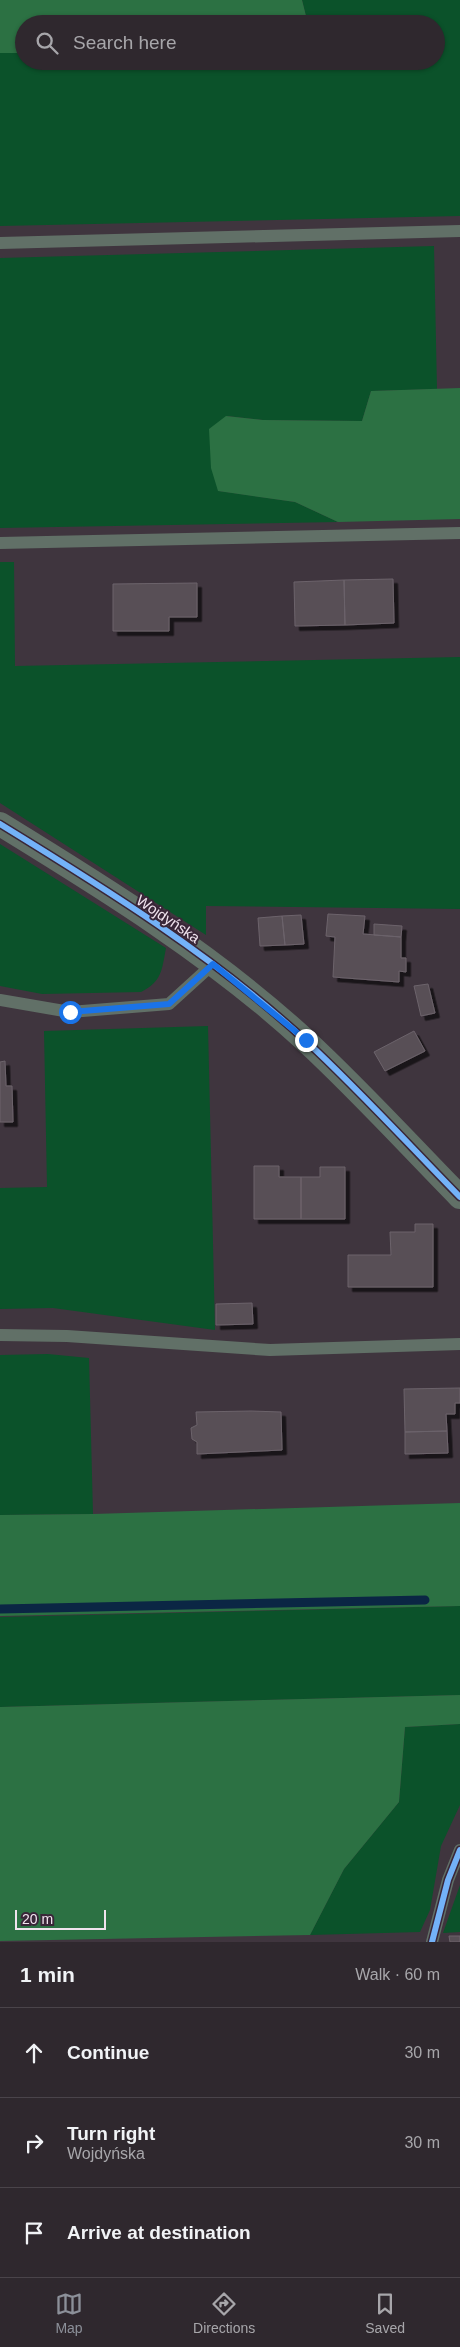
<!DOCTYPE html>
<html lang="en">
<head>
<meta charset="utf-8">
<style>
	body { margin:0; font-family:Arial,sans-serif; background:#3b343a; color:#f1f3f6 }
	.scale { position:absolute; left:15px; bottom:12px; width:91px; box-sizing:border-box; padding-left:5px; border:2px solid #f0e3ee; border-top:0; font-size:14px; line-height:18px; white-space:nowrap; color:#f0e3ee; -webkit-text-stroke:4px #392638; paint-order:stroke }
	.stop { position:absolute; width:15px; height:15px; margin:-11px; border:4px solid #1a73e8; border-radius:50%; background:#fff }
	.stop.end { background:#1a73e8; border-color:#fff; box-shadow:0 1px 5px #0008 }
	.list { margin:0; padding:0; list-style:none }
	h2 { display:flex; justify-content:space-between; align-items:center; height:65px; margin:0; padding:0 20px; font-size:21px }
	h2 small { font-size:16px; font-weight:400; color:#a7a6aa }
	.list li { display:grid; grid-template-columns:32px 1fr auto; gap:15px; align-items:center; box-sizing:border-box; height:90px; padding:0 20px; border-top:1px solid #4a444a }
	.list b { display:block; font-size:19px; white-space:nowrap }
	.list p { margin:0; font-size:16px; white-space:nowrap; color:#a7a6aa }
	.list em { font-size:16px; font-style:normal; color:#a7a6aa }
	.icon { flex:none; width:28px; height:28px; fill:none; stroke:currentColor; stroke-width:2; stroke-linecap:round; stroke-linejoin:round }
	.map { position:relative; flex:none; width:460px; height:1942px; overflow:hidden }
	.search { position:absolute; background:#2f282e; box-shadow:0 1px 4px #0004; left:15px; right:15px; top:15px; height:55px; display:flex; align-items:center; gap:12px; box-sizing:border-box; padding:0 18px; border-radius:28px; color:#a7a6aa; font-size:19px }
	.sheet { height:335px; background:#2f282e }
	nav { display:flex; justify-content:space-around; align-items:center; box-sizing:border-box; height:70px; border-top:1px solid #4a444a; background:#2f282e; font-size:14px; color:#a7a6aa }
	nav a { display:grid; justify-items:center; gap:2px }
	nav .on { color:#8c9099 }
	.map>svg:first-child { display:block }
</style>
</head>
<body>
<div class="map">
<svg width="460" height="1942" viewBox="0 0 460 1942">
	<defs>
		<filter id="shadow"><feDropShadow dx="4.5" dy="4.5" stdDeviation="0" flood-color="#0009"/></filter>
	</defs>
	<rect width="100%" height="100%" fill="#3f353e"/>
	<path fill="#0b522a" d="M 302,0 L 460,0 L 460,216 L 0,226 L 0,53 L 24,53 L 24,61 L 436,61 L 436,24 L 308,24 Z
		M 434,246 L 437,389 L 371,391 L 362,421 L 263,420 L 227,416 L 219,491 L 295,502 L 338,522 L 0,528 L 0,258 Z
		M 0,562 L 14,562 L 15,666 L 460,657 L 460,909 L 206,906 L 206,935 L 0,803 Z
		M 0,844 L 166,948 C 162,969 162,982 141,992 L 42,994 L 0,986 Z
		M 208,1026 L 215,1330 L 53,1308 L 0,1309 L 0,1188 L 47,1187 L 44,1031 Z
		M 48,1354 L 89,1358 L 93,1514 L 0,1515 L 0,1355 Z
		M 460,1606 L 460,1695 L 0,1707 L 0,1617 Z
		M 460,1724 L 460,1805 L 441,1846 L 430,1910 L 420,1932 L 310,1935 L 344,1869 L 399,1802 L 405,1727 Z
		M 460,1885 L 460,1932 L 443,1933 Z"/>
	<path fill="#2c7143" d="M 0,0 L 302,0 L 308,24 L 24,24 L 24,53 L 0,53 Z
		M 460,388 L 460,519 L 338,522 L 295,502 L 218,491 L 211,468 L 209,429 L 226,416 L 263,420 L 362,421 L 371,391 Z
		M 460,1503 L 460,1606 L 0,1616 L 0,1515 L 93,1514 Z
		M 460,1695 L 460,1724 L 405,1727 L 399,1802 L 344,1869 L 310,1935 L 0,1941 L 0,1707 Z"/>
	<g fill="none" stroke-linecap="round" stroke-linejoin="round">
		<path stroke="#0b2644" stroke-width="9" d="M 0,1609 L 425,1600"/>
	</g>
	<path fill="#584f56" stroke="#6c636b" filter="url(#shadow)" d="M 393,579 L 394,623 L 345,625 L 344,580 Z
		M 344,580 L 345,625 L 295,626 L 294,582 Z
		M 197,583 L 197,617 L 169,617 L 169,631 L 113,631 L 113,584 Z
		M 328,914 L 365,916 L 363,934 L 401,937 L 401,958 L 406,958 L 406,972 L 399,971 L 399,982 L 333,977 L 335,937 L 326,936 Z
		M 301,915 L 304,944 L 285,945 L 282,916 Z
		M 282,916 L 285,945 L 260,946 L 258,918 Z
		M 374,924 L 402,926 L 401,937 L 374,935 Z
		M 428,984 L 435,1013 L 421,1016 L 414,986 Z
		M 414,1031 L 425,1051 L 385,1071 L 374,1052 Z
		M 5,1061 L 6,1086 L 12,1086 L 13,1122 L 0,1122 L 0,1062 Z
		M 254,1166 L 279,1166 L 279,1177 L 301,1177 L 301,1219 L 254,1219 Z
		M 320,1167 L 345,1167 L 345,1219 L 301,1219 L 301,1177 L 320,1177 Z
		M 415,1224 L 433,1224 L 433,1287 L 348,1287 L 348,1255 L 391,1255 L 390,1232 L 415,1232 Z
		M 252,1303 L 253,1324 L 216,1325 L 216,1304 Z
		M 460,1388 L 460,1403 L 455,1403 L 455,1414 L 446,1414 L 447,1431 L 405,1432 L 404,1389 Z
		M 251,1411 L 281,1412 L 282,1450 L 197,1454 L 197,1442 L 192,1439 L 191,1428 L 197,1425 L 196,1412 Z
		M 447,1431 L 448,1453 L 405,1454 L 405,1432 Z
		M 449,1936 L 460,1936 L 460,1942 L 450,1942 Z"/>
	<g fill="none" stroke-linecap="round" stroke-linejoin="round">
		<path stroke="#617067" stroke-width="12" d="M 0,243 L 460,231
			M 0,543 L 460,533
			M 0,1000 L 70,1012 L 169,1004 L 213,964
			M 0,1335 L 67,1336 L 270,1350 L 460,1344
			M 432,1942 L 448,1880 L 460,1850"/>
		<path stroke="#617067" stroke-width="24" d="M 0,824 C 106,889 214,956 306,1041 C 359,1090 409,1145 460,1197"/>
		<defs>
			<path id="cycleway" d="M 0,824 C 106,889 214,956 306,1041 C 359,1090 409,1145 460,1197
				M 432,1942 L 448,1880 L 460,1850"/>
		</defs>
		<use href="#cycleway" stroke="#392638" stroke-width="9"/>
		<use href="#cycleway" stroke="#73b2f8" stroke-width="6"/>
	</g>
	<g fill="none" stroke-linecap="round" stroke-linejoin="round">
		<path stroke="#1a73e8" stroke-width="6" d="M 70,1012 L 169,1004 L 213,964 L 306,1040"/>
	</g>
	<g text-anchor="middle" stroke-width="4" stroke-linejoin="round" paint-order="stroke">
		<g font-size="15" fill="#f0e3ee" stroke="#392638">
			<text transform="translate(168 919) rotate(34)" y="5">Wojdyńska</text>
		</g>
	</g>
</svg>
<div class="scale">20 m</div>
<div class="stop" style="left:70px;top:1012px"></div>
<div class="stop end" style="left:306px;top:1040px"></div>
<div class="search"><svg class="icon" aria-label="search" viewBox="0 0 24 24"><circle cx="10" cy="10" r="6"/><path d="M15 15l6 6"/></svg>Search here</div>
</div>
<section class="sheet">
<h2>1 min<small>Walk · 60 m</small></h2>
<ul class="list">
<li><svg class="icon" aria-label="ahead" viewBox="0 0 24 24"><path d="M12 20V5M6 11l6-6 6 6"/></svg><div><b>Continue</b></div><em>30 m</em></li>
<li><svg class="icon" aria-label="right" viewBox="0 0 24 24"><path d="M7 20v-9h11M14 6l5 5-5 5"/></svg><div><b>Turn right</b><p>Wojdyńska</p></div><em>30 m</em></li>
<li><svg class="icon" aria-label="arrive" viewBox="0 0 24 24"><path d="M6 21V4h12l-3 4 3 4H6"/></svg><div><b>Arrive at destination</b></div></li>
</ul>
</section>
<nav>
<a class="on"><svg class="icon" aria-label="map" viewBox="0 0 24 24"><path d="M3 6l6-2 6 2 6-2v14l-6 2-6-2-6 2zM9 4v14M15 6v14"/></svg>Map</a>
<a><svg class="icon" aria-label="directions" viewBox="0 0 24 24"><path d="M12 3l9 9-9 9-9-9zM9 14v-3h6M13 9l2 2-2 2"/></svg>Directions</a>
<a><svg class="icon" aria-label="saved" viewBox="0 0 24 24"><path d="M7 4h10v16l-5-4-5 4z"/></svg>Saved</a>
</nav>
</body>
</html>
